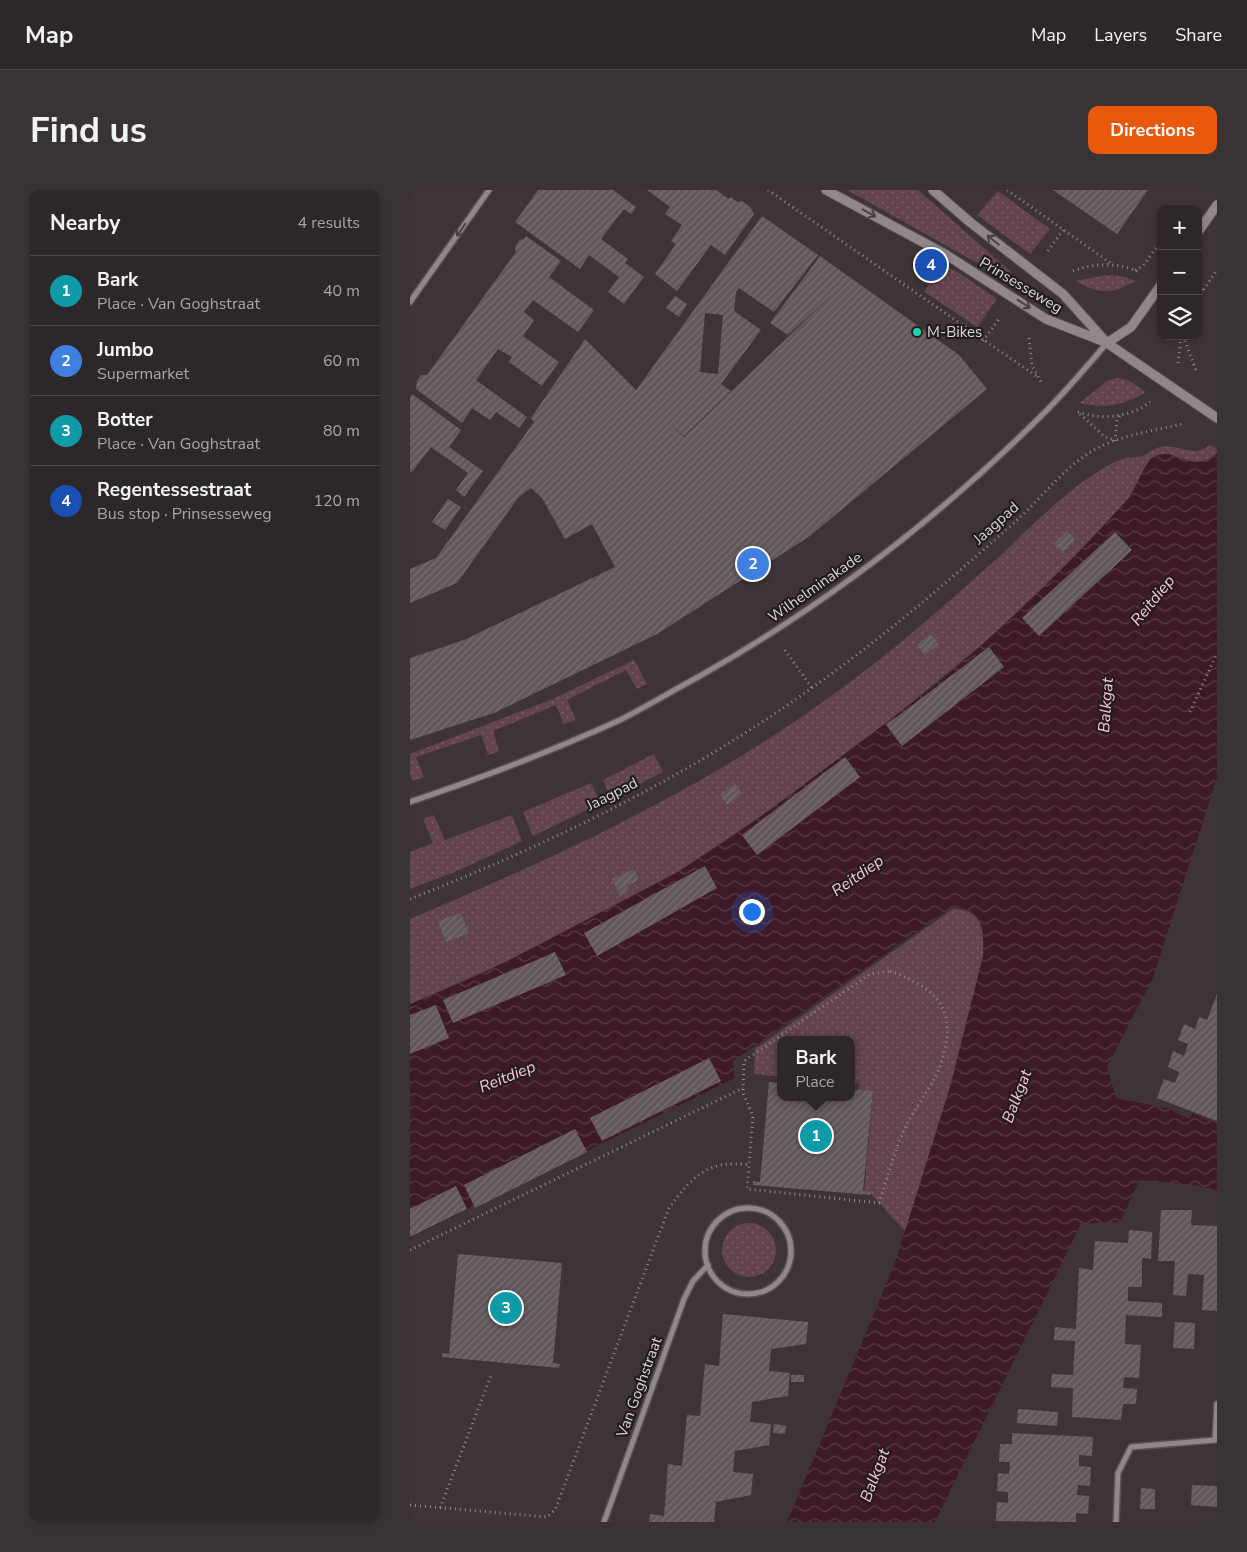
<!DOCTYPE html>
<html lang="en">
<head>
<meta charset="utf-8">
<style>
	body { margin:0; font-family:"Nunito Sans",sans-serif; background:#3a3335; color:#f1f3f6 }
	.controls { position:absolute; right:15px; top:15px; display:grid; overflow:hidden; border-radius:10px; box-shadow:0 2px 8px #0003 }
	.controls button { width:45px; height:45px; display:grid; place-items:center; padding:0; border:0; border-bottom:1px solid #494446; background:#2e2729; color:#f1f3f6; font:25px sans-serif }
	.you { position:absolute; left:341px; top:721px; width:18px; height:18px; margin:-12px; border:4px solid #fff; border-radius:50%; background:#1a73e8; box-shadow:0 0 0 8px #1a73e833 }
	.badge { display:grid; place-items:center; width:32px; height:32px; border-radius:50%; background:#ea580c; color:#fff; font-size:16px; font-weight:700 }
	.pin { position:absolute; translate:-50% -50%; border:2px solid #fff; box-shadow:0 1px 5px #0006 }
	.popup { position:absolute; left:367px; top:846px; width:78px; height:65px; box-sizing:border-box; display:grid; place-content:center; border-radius:10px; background:#2e2729; filter:drop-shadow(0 1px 4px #0005); font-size:16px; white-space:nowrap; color:#a7a5a8 }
	.popup b { font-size:19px; color:#f1f3f6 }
	.popup::after { content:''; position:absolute; left:50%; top:100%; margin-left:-10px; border:10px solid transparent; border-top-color:#2e2729 }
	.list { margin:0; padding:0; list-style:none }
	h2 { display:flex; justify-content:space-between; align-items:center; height:65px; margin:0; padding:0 20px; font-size:21px }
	h2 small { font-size:16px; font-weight:400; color:#a7a5a8 }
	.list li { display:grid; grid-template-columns:32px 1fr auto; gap:15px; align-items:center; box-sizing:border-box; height:70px; padding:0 20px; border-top:1px solid #494446 }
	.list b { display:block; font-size:19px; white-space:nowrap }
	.list p { margin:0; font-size:16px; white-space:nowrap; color:#a7a5a8 }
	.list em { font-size:16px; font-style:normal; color:#a7a5a8 }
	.icon { flex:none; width:28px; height:28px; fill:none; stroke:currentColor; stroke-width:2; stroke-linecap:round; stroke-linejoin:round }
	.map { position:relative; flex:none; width:807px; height:1332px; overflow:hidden; border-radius:10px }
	header { display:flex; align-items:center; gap:30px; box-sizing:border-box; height:70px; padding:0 25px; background:#2e2729; border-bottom:1px solid #494446 }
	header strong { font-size:24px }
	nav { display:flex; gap:28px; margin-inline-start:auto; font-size:18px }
	.intro { display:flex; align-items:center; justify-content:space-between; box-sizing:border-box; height:120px; padding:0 30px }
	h1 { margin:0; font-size:35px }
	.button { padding:12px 22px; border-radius:10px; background:#ea580c; color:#fff; font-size:18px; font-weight:700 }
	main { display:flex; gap:30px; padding:0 30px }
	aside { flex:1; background:#2e2729; border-radius:10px; box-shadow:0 2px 8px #0003 }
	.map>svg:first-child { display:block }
</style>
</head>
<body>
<header>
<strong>Map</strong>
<nav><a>Map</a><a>Layers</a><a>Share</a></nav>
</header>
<div class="intro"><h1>Find us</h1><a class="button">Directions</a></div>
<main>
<aside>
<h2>Nearby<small>4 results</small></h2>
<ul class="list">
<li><span class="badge" style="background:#0f9aa8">1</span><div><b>Bark</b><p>Place · Van Goghstraat</p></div><em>40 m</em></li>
<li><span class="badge" style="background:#3f7fe0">2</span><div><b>Jumbo</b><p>Supermarket</p></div><em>60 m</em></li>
<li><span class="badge" style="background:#0f9aa8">3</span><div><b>Botter</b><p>Place · Van Goghstraat</p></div><em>80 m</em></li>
<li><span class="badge" style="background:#1a4fb4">4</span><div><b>Regentessestraat</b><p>Bus stop · Prinsesseweg</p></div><em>120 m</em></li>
</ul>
</aside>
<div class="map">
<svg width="807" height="1332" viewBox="0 0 807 1332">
	<defs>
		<pattern id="grass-dots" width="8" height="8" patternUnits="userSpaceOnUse" patternTransform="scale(1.25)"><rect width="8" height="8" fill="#63434f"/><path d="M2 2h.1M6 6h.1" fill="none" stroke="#795d68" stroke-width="1.8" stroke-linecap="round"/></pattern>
		<pattern id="water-waves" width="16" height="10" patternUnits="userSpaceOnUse" patternTransform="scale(1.25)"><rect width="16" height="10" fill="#3e1a29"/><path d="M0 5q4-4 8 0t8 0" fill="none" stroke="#593b47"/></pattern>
		<pattern id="building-hatch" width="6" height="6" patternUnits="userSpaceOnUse" patternTransform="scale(1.25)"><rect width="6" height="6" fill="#62575b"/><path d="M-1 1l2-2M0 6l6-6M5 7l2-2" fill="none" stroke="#786e72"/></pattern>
	</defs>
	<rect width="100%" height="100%" fill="#3e3437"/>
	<path fill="url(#grass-dots)" d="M 437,0 L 508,0 L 601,82 L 596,89 Z
		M 588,1 L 640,39 L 620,64 L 567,25 Z
		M 530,73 L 551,84 L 587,109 L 567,137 L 515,102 Z
		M 696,85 L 711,86 L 726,91 C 702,104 690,105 666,91 Z
		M 707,188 L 718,190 L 736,202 C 713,216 695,219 670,213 L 698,190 Z
		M 800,255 L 807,259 L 807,263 C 791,278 776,271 758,264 L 740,270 L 719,308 L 653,380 L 575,452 L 475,534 L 357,622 L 269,681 L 96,772 L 0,814 L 0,729 C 149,666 297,598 428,501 C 485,460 537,413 589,367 C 616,341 644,313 674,291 C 687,282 701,272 716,268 C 720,267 726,268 730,267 C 738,265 742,258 751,257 C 770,254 783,269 800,255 Z
		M 224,470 L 237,494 L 227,499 L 216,480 L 157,510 L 166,530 L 154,534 L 146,515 L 83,541 L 89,561 L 78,565 L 71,545 L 6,567 L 14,587 L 3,591 L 0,585 L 0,564 L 143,509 Z
		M 244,564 L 253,582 L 201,608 L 193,590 Z
		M 181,593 L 191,613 L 123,646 L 113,622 Z
		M 24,625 L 35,650 L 102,625 L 112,651 L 47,681 L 0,699 L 0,662 L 23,653 L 13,629 Z
		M 543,719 C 574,720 575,742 573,768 L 541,899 L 496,1042 L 461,1004 L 454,1003 L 463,903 L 448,902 L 449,894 L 441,893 L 441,850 L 371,850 L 371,887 L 344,884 L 345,859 Z
		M312 1060a27 27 0 1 1 54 0a27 27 0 1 1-54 0Z"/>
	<path fill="url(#water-waves)" d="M 807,263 L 807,588 L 743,788 L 697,877 L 706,908 L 757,918 L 779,929 L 782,923 L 807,934 L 807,1000 L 785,995 L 730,990 L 710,1032 L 671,1034 L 525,1332 L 377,1332 L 485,1073 L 540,897 L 573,766 C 574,740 574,718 542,717 L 323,871 L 325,888 L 0,1048 L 0,814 C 65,789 125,757 186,725 C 214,710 244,696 271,680 C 327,645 379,606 432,566 C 481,529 532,492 577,450 C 626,406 672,360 716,311 C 726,300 733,275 742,268 C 763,253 781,287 807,263 Z"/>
	<path fill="url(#building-hatch)" fill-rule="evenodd" d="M 128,0 L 203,0 L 226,17 L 221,24 L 214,19 L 191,49 L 218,69 L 215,73 L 234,87 L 214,114 L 198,102 L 209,87 L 179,65 L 170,79 L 105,32 Z
		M 237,0 L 306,0 L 319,9 L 321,7 L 327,12 L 332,11 L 340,17 L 344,24 L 315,65 L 301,55 L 267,101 L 245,84 L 266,54 L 261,51 L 272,35 L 255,24 L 260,17 Z
		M 643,0 L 738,0 L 707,44 Z
		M 352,26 L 408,65 L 364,122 L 329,98 L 326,102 L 324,121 L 351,140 L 311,194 L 321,201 L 274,246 L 262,235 L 274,247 L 427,100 L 378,145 L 360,133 L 410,66 L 549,165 L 577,199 L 400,346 L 247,444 L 84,523 L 0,550 L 0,468 L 54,450 L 205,377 L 182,334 L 155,349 L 132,308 L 121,298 L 108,308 L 47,393 L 0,413 L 0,379 L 26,368 L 124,232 L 121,228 L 175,149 L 226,200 ZM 295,123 L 313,125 L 308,184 L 290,182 Z
		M 116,46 L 151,71 L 139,87 L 184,120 L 168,142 L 123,110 L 114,122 L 124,130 L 113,146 L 149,172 L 132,196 L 99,172 L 102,167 L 88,159 L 66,190 L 117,227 L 109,238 L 86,222 L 80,230 L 62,218 L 52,233 L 6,199 L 7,191 L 11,185 L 17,185 L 106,62 L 105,57 L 109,50 L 114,49 Z
		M 265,106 L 277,114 L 269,127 L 256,118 Z
		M 2,204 L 51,240 L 39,257 L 73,281 L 54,307 L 46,300 L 58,283 L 21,257 L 2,282 L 0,281 L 0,208 Z
		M 38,309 L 51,317 L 35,340 L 22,332 Z
		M 657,341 L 665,349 L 653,362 L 644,354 Z
		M 705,342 L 722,360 L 629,446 L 612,428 Z
		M 520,444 L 529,454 L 515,465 L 507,455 Z
		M 579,457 L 594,477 L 492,556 L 476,535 Z
		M 435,567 L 450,587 L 347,665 L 332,645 Z
		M 325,594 L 332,604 L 317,615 L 310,605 Z
		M 295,676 L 307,698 L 187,766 L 174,743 Z
		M 224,679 L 229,690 L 216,696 L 218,702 L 210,706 L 202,689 Z
		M 51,723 L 59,743 L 36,752 L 28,731 Z
		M 145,762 L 156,785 L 43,833 L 33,810 Z
		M 807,804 L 807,931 L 747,908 L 754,889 L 765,893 L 769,882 L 758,877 L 763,861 L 774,866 L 778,854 L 768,850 L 774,834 L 785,839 L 789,827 L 797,830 Z
		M 26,815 L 39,848 L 0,864 L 0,825 Z
		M 299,868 L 311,891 L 192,951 L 180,928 Z
		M 359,892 L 371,893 L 371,907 L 441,907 L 441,899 L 463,901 L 453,1001 L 461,1002 L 460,1005 L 343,995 L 343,991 L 350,992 Z
		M 165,939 L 177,962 L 65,1018 L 54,995 Z
		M 46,996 L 57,1019 L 0,1047 L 0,1019 Z
		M 751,1020 L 782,1020 L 781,1035 L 807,1036 L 807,1121 L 792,1120 L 794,1085 L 778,1084 L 776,1106 L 763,1105 L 765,1071 L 748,1071 Z
		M 719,1040 L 742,1042 L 741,1069 L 732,1068 L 732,1097 L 718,1097 L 718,1111 L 752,1113 L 752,1127 L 716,1125 L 715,1154 L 731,1155 L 729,1188 L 714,1187 L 713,1198 L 727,1199 L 726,1214 L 713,1214 L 711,1230 L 662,1227 L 663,1198 L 641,1197 L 642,1184 L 663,1185 L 665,1151 L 644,1150 L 645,1137 L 666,1139 L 669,1078 L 683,1080 L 685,1051 L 718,1053 Z
		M 48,1064 L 152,1073 L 143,1173 L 150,1174 L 149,1178 L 32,1167 L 32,1163 L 39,1164 Z
		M 313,1124 L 398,1132 L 396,1154 L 361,1159 L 359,1181 L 380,1183 L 378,1206 L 342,1212 L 340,1232 L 361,1234 L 359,1255 L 325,1261 L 323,1282 L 343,1284 L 341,1305 L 306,1312 L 304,1332 L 239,1332 L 240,1324 L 254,1326 L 258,1274 L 272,1276 L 277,1225 L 290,1226 L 295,1174 L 309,1176 Z
		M 765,1132 L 785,1133 L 784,1159 L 763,1158 Z
		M 381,1185 L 394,1185 L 394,1192 L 381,1192 Z
		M 608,1219 L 648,1222 L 647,1236 L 607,1233 Z
		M 364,1234 L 376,1236 L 375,1244 L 363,1243 Z
		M 602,1243 L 683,1247 L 682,1266 L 669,1265 L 669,1276 L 681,1277 L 680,1296 L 668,1295 L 667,1305 L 679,1306 L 678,1324 L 666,1323 L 666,1332 L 586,1331 L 587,1312 L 598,1313 L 598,1302 L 587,1301 L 588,1283 L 599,1284 L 600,1272 L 589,1272 L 590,1254 L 602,1254 Z
		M 782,1295 L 807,1296 L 807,1317 L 781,1315 Z
		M 731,1298 L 745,1299 L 745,1319 L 730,1319 Z"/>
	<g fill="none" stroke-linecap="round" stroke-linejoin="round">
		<defs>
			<path id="minor" d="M 0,112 L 79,0
				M 0,612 C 71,588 142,561 210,530 C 236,517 262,501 288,487 C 416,415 531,326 635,222 C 657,200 677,176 697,153
				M295 1061a43 43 0 1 1 86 0a43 43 0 1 1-86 0Z
				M 194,1332 L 274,1109 L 283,1091 L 298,1075
				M 706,1332 L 708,1283 L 721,1257 L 805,1250 L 807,1214"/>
			<path id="tertiary" d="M 416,0 L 535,64 L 636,129 L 695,152
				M 523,0 L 561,33 L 653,104 L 697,153 L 807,228
				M 788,42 L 807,15
				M 697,153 L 721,137 L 751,95"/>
		</defs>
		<use href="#minor" stroke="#585053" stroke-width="8"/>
		<use href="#tertiary" stroke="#585053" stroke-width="11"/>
		<path stroke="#938a8d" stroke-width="3" stroke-dasharray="1 4" stroke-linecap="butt" d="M 358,0 L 626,186
			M 597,0 L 702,74
			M 638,61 L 653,40
			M 725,80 L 733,76 L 751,51
			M 663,81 C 684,73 708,72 729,82
			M 788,97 L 793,100
			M 788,108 L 807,80
			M 773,146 L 787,183
			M 619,148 L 622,175 L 632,194
			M 573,151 L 589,129
			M 768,173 L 771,146
			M 668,222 C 691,230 720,228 740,212
			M 670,224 L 695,247 L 704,250
			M 705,251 L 707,230 L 710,226
			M 375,460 L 402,498
			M 780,522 L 807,463
			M 0,709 C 140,654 280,586 403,497 C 474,447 541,389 606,331 C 632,308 654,277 684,260 C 710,245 743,241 772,234
			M 480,781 C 530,799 549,823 530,876 C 522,897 506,916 496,936 C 484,960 478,988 469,1013 L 337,999 L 343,926 L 333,903 L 334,871 L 460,784 Z
			M 0,1060 L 333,898
			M 0,1315 L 137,1327 L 145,1320 L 259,1018 C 282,986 299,969 340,975
			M 30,1318 L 82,1183"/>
		<use href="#minor" stroke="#91868a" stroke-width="5"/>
		<use href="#tertiary" stroke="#91868a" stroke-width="9"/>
	</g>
	<defs><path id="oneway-shaft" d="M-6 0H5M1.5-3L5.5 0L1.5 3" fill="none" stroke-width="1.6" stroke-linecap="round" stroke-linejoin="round" transform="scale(1.25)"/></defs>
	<g stroke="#484244">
		<use href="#oneway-shaft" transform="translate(459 23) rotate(28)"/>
		<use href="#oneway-shaft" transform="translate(51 40) rotate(125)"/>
		<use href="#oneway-shaft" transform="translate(583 50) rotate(-141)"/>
		<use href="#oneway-shaft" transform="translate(614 114) rotate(33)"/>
	</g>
	<circle fill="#14d5b3" stroke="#211d1e" stroke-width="2" cx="507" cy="142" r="5"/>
	<g text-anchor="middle" stroke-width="4.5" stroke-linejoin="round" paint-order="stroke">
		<g font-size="15" fill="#ddd6d8" stroke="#211d1e">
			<text transform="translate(611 95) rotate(31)" y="5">Prinsesseweg</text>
			<text transform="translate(586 333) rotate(-42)" y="5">Jaagpad</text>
			<text transform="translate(405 397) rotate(-35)" y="5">Wilhelminakade</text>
			<text transform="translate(202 604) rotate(-27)" y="5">Jaagpad</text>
			<text transform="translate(229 1197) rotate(-70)" y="5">Van Goghstraat</text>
		</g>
		<g font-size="15" fill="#ddd6d8" stroke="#211d1e" text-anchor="start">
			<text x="517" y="147">M-Bikes</text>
		</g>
		<g font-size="16" font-style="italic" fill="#fdc3d7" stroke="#211d1e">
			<text transform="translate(742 410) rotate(-51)" y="6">Reitdiep</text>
			<text transform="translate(695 515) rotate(-86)" y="6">Balkgat</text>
			<text transform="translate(447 685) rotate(-35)" y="6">Reitdiep</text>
			<text transform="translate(97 886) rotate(-22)" y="6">Reitdiep</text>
			<text transform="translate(606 906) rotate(-69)" y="6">Balkgat</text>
			<text transform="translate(464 1285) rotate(-69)" y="6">Balkgat</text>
		</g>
	</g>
</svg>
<div class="controls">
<button>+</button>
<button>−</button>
<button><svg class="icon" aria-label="layers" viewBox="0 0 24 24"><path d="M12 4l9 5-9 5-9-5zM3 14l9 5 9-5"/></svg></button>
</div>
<div class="you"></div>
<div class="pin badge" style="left:406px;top:946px;background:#0f9aa8">1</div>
<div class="popup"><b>Bark</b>Place</div>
<div class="pin badge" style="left:343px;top:374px;background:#3f7fe0">2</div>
<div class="pin badge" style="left:96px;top:1118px;background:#0f9aa8">3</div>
<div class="pin badge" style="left:521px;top:75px;background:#1a4fb4">4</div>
</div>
</main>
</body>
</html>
